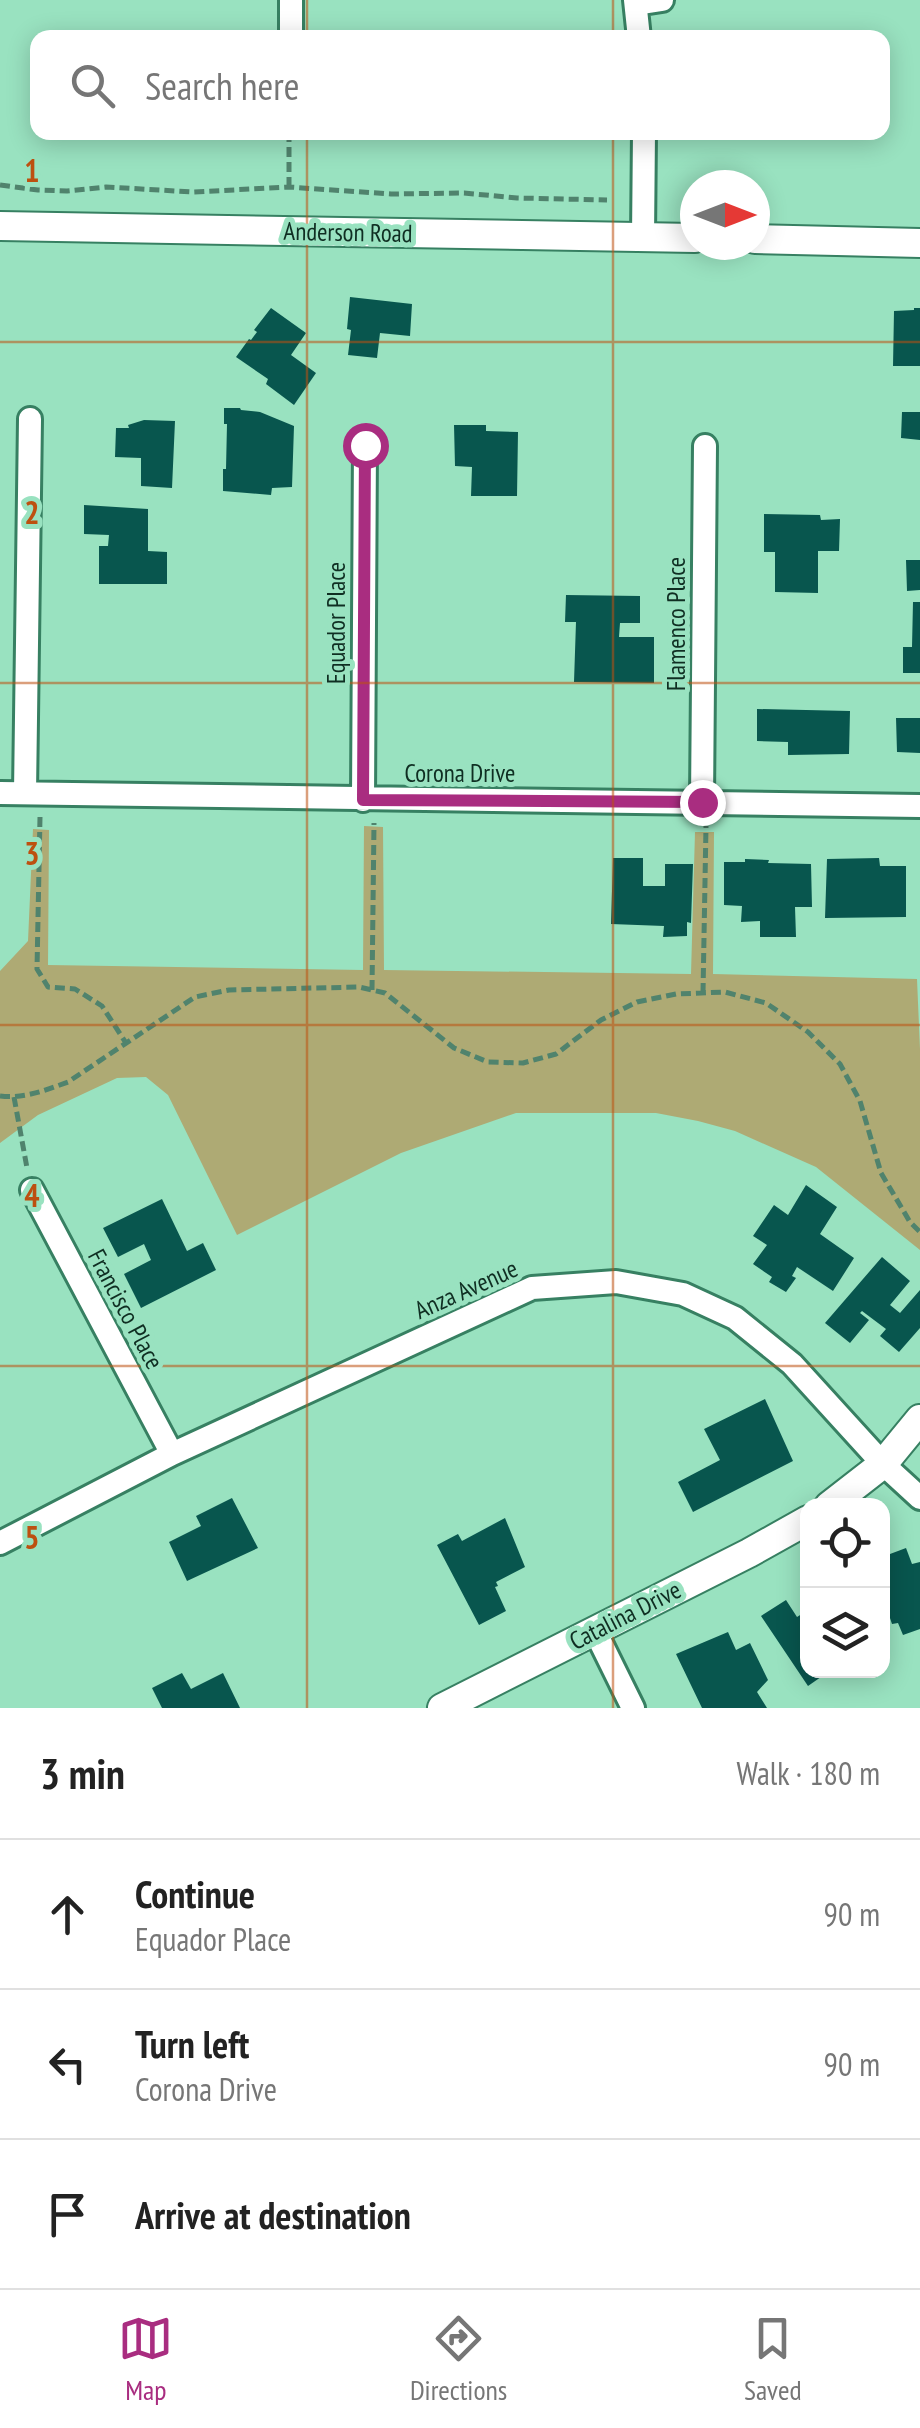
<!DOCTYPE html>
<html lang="en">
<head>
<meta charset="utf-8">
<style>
	body { margin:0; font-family:"PT Sans Narrow",sans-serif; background:#f6f6f6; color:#222 }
	.controls { position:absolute; right:30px; bottom:30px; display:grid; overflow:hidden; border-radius:20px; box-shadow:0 5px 25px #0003 }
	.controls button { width:90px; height:90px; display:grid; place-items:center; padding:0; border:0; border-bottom:2px solid #e0e0e0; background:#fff; color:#222; font:50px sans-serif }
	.compass { position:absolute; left:680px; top:170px; width:90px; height:90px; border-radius:50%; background:#fff; box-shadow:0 5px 25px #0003; rotate:90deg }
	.stop { position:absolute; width:30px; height:30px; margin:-22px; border:8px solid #a92d80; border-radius:50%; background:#fff }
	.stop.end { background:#a92d80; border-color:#fff; box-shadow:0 2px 10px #0008 }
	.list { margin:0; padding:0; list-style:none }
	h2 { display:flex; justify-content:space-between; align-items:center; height:130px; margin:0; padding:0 40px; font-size:42px }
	h2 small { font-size:32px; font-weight:400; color:#767676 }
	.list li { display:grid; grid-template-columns:65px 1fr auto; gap:30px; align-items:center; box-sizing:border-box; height:150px; padding:0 40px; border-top:2px solid #e0e0e0 }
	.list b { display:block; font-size:38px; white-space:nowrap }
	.list p { margin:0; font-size:32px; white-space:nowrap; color:#767676 }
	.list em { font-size:32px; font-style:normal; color:#767676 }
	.icon { flex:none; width:55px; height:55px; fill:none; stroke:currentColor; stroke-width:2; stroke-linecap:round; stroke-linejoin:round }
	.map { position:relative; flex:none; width:920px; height:1708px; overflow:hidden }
	.search { position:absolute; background:#fff; box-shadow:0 5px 25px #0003; left:30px; right:30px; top:30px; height:110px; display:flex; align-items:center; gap:25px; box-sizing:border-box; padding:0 35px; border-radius:20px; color:#767676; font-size:38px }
	.sheet { height:580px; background:#fff }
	nav { display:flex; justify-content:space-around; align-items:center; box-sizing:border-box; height:140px; border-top:2px solid #e0e0e0; background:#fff; font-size:28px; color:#767676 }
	nav a { display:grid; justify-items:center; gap:5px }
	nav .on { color:#a92d80 }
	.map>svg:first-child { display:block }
</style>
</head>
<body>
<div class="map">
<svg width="920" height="1708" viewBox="0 0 920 1708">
	<rect width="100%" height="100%" fill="#99e2c0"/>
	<path fill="#aeaa74" d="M 364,826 L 383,827 L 384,970 L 691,974 L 695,832 L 714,832 L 713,974 L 917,979 L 920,1049 L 920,1250 L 816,1167 L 735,1131 L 698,1121 L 656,1113 L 516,1113 L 401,1153 L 237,1235 L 168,1095 L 146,1077 L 117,1078 L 38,1115 L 0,1143 L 0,971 L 28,941 L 33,829 L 49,830 L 48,965 L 363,970 Z"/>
	<path fill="#08564e" d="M 350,297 L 412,304 L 410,336 L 380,333 L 377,358 L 348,355 L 351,330 L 347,329 Z
		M 271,308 L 306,333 L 291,355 L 316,373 L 294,405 L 266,384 L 268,379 L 236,357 L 249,339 L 251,340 L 257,332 L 254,330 Z
		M 914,308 L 920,308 L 920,366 L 893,366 L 894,311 L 914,310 Z
		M 224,408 L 240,408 L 241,410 L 260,412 L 294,426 L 292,487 L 272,488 L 271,495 L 223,491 L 223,469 L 226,469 L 227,424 L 224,424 Z
		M 902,412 L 920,412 L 920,440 L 901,438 Z
		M 144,420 L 175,421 L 172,488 L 141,486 L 141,458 L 115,457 L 116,428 L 129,428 L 128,425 Z
		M 454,425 L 486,425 L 486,431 L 518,432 L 517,496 L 471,496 L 472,467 L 455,466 Z
		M 84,505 L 148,509 L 148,551 L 167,552 L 167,584 L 99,584 L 99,546 L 108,546 L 109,535 L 84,534 Z
		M 764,514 L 820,515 L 821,520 L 840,519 L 839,551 L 818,551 L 818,593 L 775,592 L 775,552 L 764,552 Z
		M 906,560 L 920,560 L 920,590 L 907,591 Z
		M 566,595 L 640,596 L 640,623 L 620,623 L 619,637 L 654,637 L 654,683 L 574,682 L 576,622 L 565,622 Z
		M 913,602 L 920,602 L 920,673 L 903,673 L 903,647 L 912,647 Z
		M 757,709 L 850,711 L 849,754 L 788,755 L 788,742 L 757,741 Z
		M 896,718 L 920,718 L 920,753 L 897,752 Z
		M 613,858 L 643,858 L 643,886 L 665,886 L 665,864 L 693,864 L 691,923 L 687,922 L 687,936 L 663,937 L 664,926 L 611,924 Z
		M 879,858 L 880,866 L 906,866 L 906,917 L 825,918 L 827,859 Z
		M 745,859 L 769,860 L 768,863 L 811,864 L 812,907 L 795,907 L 796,937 L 760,937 L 760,921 L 741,922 L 742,906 L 724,905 L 724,862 L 745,862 Z
		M 806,1185 L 837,1207 L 820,1234 L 854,1258 L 833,1291 L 797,1267 L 792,1276 L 796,1278 L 786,1292 L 769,1282 L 772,1277 L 753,1264 L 767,1245 L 753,1236 L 774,1205 L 788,1215 Z
		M 162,1199 L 187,1251 L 203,1243 L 216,1270 L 141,1308 L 124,1274 L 151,1260 L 144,1244 L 118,1257 L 103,1228 Z
		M 882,1257 L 910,1281 L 890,1305 L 900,1313 L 920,1290 L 920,1328 L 899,1352 L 880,1336 L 886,1329 L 862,1311 L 860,1313 L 869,1320 L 850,1343 L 825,1323 Z
		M 765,1399 L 793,1461 L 693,1512 L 678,1482 L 720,1460 L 704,1429 Z
		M 232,1498 L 258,1548 L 187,1581 L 169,1542 L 201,1526 L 196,1516 Z
		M 505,1518 L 525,1567 L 496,1582 L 498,1586 L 495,1587 L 506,1611 L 479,1625 L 437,1545 L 458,1534 L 462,1541 Z
		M 906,1548 L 912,1564 L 920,1562 L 920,1629 L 903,1635 L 898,1623 L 892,1624 L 882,1594 L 882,1557 Z
		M 786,1600 L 797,1617 L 808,1610 L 808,1670 L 831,1670 L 808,1686 L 761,1616 Z
		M 728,1632 L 736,1650 L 750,1643 L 768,1680 L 757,1692 L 767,1708 L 702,1708 L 676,1654 Z
		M 182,1673 L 191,1689 L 223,1673 L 240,1708 L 162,1708 L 152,1688 Z"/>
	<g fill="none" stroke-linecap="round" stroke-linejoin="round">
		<defs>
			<path id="minor" d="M 635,0 L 639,38
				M 636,4 L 662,0
				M 291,38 L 291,0
				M 643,237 L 644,132
				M 0,793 L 920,806
				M 25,793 L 30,419
				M 363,800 L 365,445
				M 702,801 L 705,446
				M 32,1190 L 172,1454
				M 0,1543 L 172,1454 L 532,1288 L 616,1282 L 683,1294 L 735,1318 L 792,1364 L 883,1464 L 920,1498
				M 595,1631 L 633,1708"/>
			<path id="tertiary" d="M 0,226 L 695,238
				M 755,239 L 920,243
				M 829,1506 L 883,1464 L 920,1419
				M 442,1708 L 749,1553 L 808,1520"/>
		</defs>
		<use href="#minor" stroke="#378062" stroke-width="28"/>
		<use href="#tertiary" stroke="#378062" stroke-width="32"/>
		<path stroke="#50836d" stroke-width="5" stroke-dasharray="10 5" stroke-linecap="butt" d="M 0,185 L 38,190 L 67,191 L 106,187 L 194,192 L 289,187 L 391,194 L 464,193 L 517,198 L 607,200
			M 289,187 L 289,132
			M 40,817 L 37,969 L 48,987 L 75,989 L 102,1006 L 126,1043
			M 372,990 L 374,823
			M 703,993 L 706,826
			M 0,1096 C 24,1099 46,1090 68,1082 L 195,997 L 229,990 L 359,987 L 385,993 L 454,1048 L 488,1062 L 523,1063 L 556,1054 L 601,1020 L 637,1002 L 676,994 L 725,992 L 766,1003 L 808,1032 L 840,1064 L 860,1101 L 881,1173 L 910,1222 L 920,1232
			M 14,1097 L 27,1168"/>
		<use href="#minor" stroke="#fff" stroke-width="22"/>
		<use href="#tertiary" stroke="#fff" stroke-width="28"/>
	</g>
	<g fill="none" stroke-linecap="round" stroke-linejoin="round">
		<path stroke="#a92d80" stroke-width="12" d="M 365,445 L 363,800 L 702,802"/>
	</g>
	<path fill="none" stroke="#bd5010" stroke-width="2.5" stroke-opacity="0.55" d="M 307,0 L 307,38M 613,0 L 613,38M 307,132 L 307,1708M 613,132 L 613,1708M 0,342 L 920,342M 0,683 L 920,683M 0,1025 L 920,1025M 0,1366 L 920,1366"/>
	<g text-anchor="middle" stroke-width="10" stroke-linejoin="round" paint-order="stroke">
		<g font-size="25" fill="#0f2e22" stroke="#99e2c0">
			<text transform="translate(348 232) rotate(1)" y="9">Anderson Road</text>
			<text transform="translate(336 623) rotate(-90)" y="9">Equador Place</text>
			<text transform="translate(676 624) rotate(-90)" y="9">Flamenco Place</text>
			<text x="460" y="782">Corona Drive</text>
			<text transform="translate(466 1289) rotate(-24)" y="9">Anza Avenue</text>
			<text transform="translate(126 1309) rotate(62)" y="9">Francisco Place</text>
			<text transform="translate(625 1615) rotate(-27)" y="9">Catalina Drive</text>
		</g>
	</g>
	<g font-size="32" text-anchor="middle" font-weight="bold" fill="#bd5010" stroke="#99e2c0" stroke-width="10" stroke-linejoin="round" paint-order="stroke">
		<text x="32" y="182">1</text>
		<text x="32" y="524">2</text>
		<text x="32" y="865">3</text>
		<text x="32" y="1207">4</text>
		<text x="32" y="1549">5</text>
	</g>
</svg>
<div class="controls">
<button><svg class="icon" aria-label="locate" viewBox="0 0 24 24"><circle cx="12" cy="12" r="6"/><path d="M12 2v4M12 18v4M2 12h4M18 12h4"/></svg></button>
<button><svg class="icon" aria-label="layers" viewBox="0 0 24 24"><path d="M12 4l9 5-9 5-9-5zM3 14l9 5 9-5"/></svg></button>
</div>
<svg class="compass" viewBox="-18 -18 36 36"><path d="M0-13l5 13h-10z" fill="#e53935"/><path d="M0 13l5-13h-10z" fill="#767676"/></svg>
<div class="stop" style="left:365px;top:445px"></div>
<div class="stop end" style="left:702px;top:802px"></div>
<div class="search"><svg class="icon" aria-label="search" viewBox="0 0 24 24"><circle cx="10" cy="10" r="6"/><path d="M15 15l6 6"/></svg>Search here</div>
</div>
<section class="sheet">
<h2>3 min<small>Walk · 180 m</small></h2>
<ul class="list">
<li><svg class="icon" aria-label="ahead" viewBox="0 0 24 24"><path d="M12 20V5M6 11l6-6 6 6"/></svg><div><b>Continue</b><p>Equador Place</p></div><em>90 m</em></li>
<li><svg class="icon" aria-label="left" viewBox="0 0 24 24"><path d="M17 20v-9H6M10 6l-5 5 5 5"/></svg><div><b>Turn left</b><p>Corona Drive</p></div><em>90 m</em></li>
<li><svg class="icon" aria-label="arrive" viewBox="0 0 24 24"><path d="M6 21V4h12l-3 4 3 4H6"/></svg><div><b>Arrive at destination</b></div></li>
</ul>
</section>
<nav>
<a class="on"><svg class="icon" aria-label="map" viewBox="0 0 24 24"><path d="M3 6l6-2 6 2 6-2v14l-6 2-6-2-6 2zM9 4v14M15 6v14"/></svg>Map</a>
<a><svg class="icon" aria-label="directions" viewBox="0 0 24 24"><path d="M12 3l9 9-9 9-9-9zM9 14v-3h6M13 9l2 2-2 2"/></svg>Directions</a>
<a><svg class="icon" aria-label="saved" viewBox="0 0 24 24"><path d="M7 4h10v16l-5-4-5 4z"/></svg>Saved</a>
</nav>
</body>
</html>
